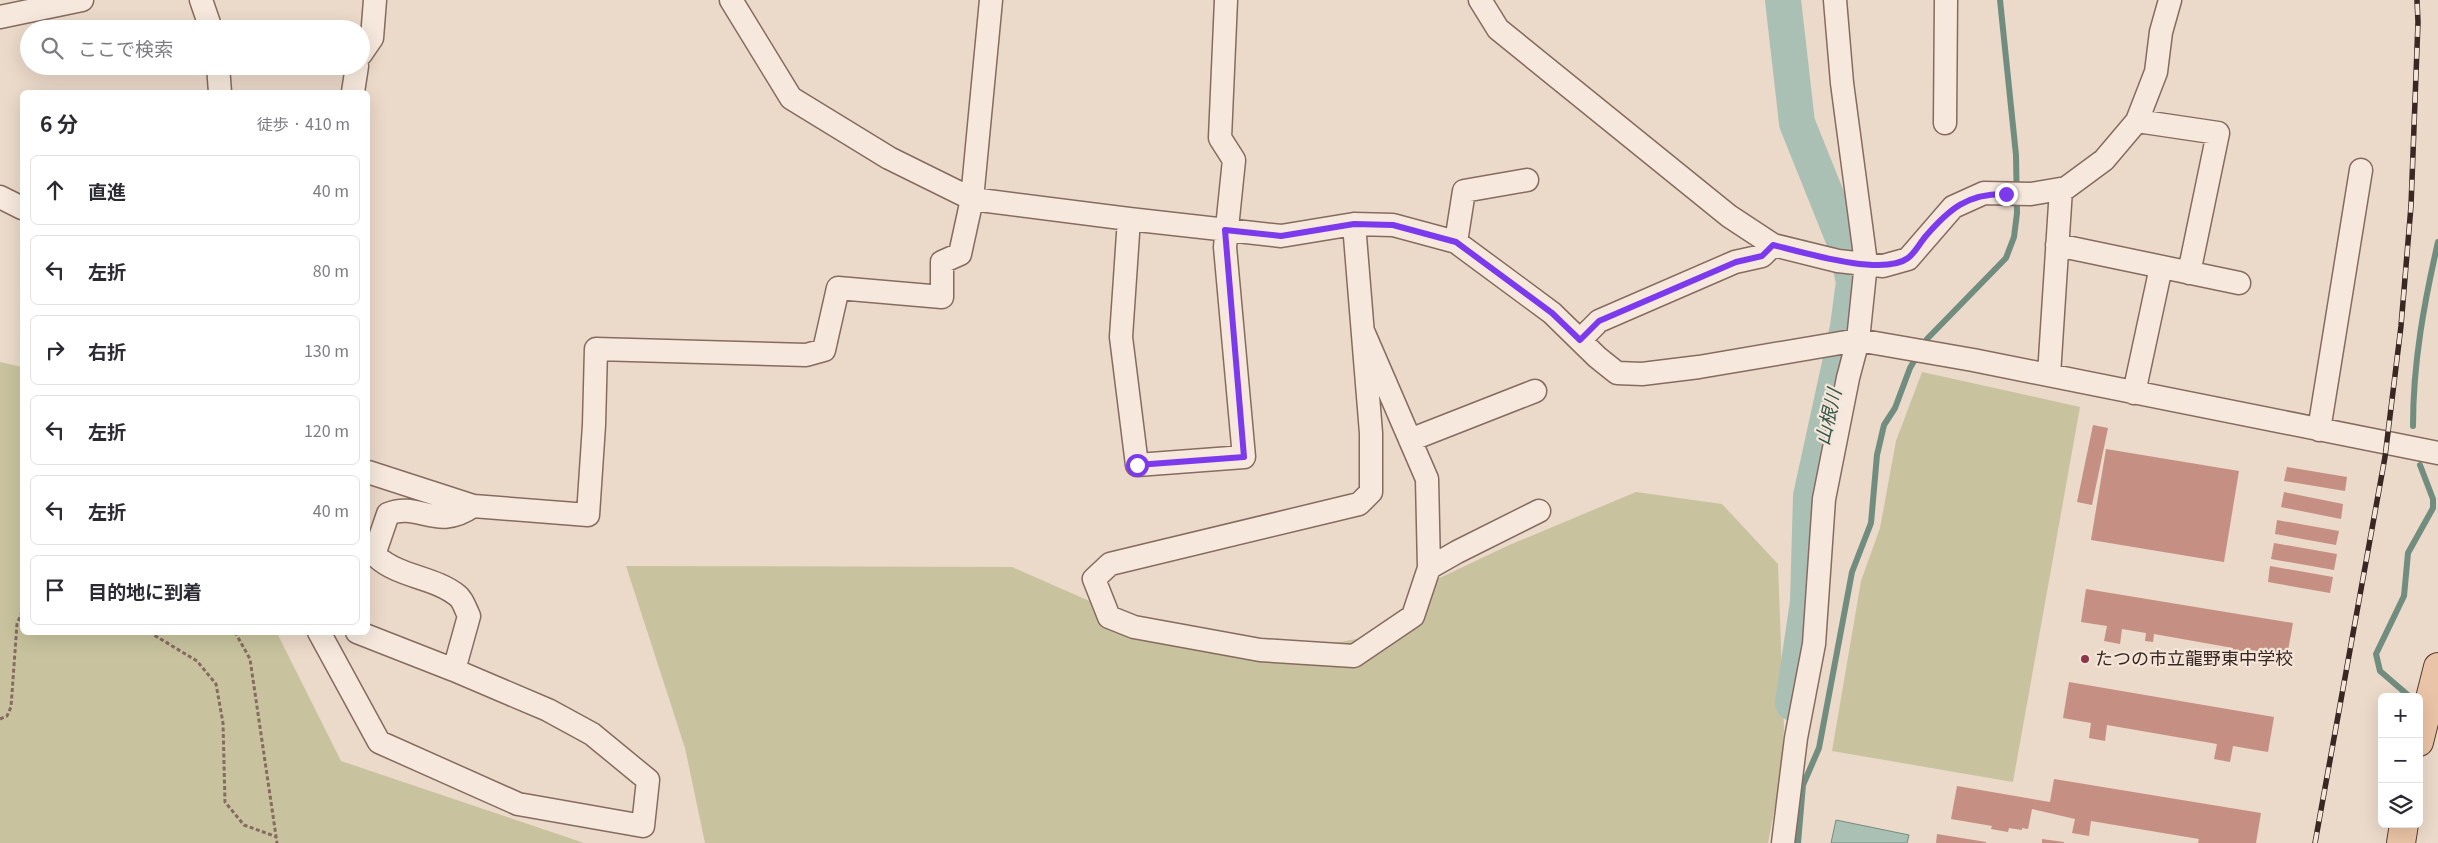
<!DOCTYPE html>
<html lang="ja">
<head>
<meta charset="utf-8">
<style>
	body { margin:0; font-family:Georgia,"Noto Sans JP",serif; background:#f7f7f7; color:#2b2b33 }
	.controls { position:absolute; right:15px; bottom:15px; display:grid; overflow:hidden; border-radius:8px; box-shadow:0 5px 20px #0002 }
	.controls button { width:45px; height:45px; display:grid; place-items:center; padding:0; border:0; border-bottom:1px solid #e1e1e2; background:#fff; color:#2b2b33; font:25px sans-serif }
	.stop { position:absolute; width:15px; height:15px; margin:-11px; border:4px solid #7c3aed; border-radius:50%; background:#fff }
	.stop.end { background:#7c3aed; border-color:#fff; box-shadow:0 1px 5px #0008 }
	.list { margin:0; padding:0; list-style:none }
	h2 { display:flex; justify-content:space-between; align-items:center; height:65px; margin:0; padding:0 20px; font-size:21px }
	h2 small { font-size:16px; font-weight:400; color:#7c7c81 }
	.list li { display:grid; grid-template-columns:32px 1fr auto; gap:15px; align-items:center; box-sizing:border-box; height:70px; margin:0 10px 10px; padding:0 10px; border:1px solid #e1e1e2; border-radius:8px }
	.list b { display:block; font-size:19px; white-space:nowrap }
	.list em { font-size:16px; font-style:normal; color:#7c7c81 }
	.icon { flex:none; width:28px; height:28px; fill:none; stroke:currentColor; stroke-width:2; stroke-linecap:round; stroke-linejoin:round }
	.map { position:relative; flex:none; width:2438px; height:843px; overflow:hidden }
	.search { position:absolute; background:#fff; box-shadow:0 5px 20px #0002; left:20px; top:20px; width:350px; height:55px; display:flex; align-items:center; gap:12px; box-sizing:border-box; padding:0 18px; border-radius:28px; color:#7c7c81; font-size:19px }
	.panel { position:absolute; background:#fff; box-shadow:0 5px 20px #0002; left:20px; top:90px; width:350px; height:545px; border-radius:8px }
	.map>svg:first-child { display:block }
</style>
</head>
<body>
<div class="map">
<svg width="2438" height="843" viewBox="0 0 2438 843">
	<rect width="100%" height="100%" fill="#ebd9c9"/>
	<path fill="#c8c39e" d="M 0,362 L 22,367 L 22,632 L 277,633 L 341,761 L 584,843 L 0,843 Z
		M 1922,372 L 2080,407 L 2013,782 L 1832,751 L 1861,581 L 1880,528 L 1896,441 Z
		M 1636,492 L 1722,504 L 1778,564 L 1784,729 L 1780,781 L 1768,843 L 705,843 L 685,748 L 626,566 L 1012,567 L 1160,632 L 1263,657 L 1371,636 L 1431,582 L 1507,546 Z"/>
	<path fill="#aac0b4" stroke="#718d7f" d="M 1836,820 L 1909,835 L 1907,843 L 1831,843 Z"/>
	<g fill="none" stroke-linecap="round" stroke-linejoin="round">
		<path stroke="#718d7f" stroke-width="6" d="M 2413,426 C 2413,363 2424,303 2438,242
			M 2409,696 L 2380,671 L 2376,654 L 2404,596 L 2408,553 L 2433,508 L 2433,499 L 2420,465
			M 1798,843 L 1803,785 L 1819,748 L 1852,572 L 1871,523 L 1877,455 L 1884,425 L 1895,408 L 1910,368 L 1927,339 L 2006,258 L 2014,237 L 2017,213 L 2016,155 L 2000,0"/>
		<path stroke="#aac0b4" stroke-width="36" d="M 1783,0 L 1797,123 L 1846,245 L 1854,282 L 1848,327 L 1811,496 L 1808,602 L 1793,703"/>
	</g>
	<path fill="#c58f83" d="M 2093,425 L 2108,428 L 2092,505 L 2077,502 Z
		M 2106,449 L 2239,471 L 2224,562 L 2091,540 Z
		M 2287,467 L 2347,477 L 2345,491 L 2284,481 Z
		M 2284,492 L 2343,504 L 2341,519 L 2281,507 Z
		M 2277,520 L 2339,531 L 2336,545 L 2275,534 Z
		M 2274,543 L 2337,554 L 2334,570 L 2271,559 Z
		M 2270,566 L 2333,577 L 2330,593 L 2268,582 Z
		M 2086,589 L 2293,623 L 2287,656 L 2244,649 L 2241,663 L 2231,661 L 2233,648 L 2154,634 L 2153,642 L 2145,641 L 2146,633 L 2122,629 L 2120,644 L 2104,641 L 2107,626 L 2081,622 Z
		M 2069,682 L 2274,717 L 2268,752 L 2233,746 L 2230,762 L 2214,759 L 2217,744 L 2107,725 L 2105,741 L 2089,738 L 2091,723 L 2063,718 Z
		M 2054,779 L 2261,813 L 2256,843 L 2198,843 L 2199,839 L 2091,821 L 2089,836 L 2072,833 L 2075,819 L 2032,809 L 2028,829 L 2022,828 L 2022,830 L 2009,828 L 2008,832 L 1991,829 L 1992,826 L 1951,819 L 1957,786 L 2050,802 Z
		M 1937,834 L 1986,842 L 1986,843 L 1936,843 Z
		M 2042,839 L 2064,842 L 2064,843 L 2042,843 Z"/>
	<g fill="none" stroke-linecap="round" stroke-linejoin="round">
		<defs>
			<path id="minor" d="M 201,0 L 211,29
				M 731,0 L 791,98 L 889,158 L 972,199 L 1129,219 L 1281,236 L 1354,224 L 1393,225 L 1456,242 L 1552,313 L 1597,357 L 1617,373 L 1642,374 L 1699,367 L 1858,340 L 1973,360 L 2438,453
				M 1480,0 L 1498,29 L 1729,216 L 1773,245 L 1838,261 L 1883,266 L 1908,259 L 1953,207 L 1984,193 L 2031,194 L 2066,188 L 2104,160 L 2137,121 L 2156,72 L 2161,32 L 2170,0
				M 0,17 L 82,0
				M 361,54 L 372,38 L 375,0
				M 218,66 L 220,92
				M 353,92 L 357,66
				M 2137,121 L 2218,133 L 2189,273
				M 1945,123 L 1946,0
				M 0,197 L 22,208
				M 1129,219 L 1121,337 L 1137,465 L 1244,457 L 1225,247 L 1234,160 L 1220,138 L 1226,0
				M 1354,224 L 1371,433 L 1371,492 L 1359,504 L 1110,564 L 1094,579 L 1109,617 L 1134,627 L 1260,650 L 1354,656 L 1413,616 L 1429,568 L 1427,479 L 1363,331
				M 1456,242 L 1464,191 L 1527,180
				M 2057,245 L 2239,283
				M 1580,340 L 1599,321 L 1735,262 L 1762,256 L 1773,245
				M 2049,375 L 2061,189
				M 2134,393 L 2161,267
				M 2319,430 L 2361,170
				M 1410,440 L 1535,391
				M 368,472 L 473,506 L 588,515 L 594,425 L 596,349 L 806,355 L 824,350 L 838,288 L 942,297 L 942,262 L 960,254 L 972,199 L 991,0
				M 1429,568 L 1457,552 L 1539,511
				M 319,632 L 379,742 L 518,804 L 643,826 L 648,780 L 592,734 L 548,710 L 454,670 L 357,632
				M 454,670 L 469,616 C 466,610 463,600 458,596 C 435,577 399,577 377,557 L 376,549 L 388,514 C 419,501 436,532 473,506
				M 1783,843 L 1796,738 L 1814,644 L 1824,499 L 1848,378 L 1858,340 L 1866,263 L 1842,83 L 1835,0"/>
			<path id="primary" d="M 2419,742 L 2438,667
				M 2401,843 L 2404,824"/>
		</defs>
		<use href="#minor" stroke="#866b60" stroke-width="25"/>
		<use href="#primary" stroke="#543a33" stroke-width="30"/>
		<path stroke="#866b60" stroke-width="3" stroke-dasharray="4 2.5" stroke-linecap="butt" d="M 149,632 L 197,661 L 216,684 L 223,723 L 225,802 L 244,825 L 277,837
			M 235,632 L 250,659 L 277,843
			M 0,719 L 7,716 L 11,707 L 17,624 L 22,612"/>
		<use href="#minor" stroke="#f6e8dc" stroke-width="22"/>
		<use href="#primary" stroke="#eac4a6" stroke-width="28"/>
		<defs>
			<path id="rail" d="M 2315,843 L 2385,457 L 2401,326 L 2411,206 L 2418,22 L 2417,0"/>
		</defs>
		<use href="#rail" stroke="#382722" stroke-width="5.5"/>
		<use href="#rail" stroke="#f3e5d8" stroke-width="4" stroke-dasharray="11" stroke-linecap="butt"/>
	</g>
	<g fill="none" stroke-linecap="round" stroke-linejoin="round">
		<path stroke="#7c3aed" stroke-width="6" d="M 1137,465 L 1244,457 L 1225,230 L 1281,236 L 1354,224 L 1393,225 L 1456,242 L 1552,313 L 1580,340 L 1599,321 L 1736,262 L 1762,256 L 1773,245 C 1802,252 1883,277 1908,258 C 1915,253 1920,243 1925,237 C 1949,209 1968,193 2006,194"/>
	</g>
	<circle fill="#8f354b" stroke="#f3e5d8" stroke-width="2" cx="2085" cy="659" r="5"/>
	<g text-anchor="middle" stroke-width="4.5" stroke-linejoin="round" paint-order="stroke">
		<g font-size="18" fill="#382722" stroke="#f3e5d8" text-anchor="start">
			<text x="2095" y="665">たつの市立龍野東中学校</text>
		</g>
		<g font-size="19" font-style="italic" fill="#32564b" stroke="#f3e5d8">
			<text transform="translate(1828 417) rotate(-77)" y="7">山根川</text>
		</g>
	</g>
</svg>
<div class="controls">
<button>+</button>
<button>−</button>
<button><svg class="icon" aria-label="layers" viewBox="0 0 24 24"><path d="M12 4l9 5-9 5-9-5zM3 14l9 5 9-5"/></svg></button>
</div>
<div class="stop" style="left:1137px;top:465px"></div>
<div class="stop end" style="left:2006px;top:194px"></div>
<div class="search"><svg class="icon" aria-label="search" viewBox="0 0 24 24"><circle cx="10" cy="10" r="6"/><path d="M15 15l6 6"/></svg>ここで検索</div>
<section class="panel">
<h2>6 分<small>徒歩 · 410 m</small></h2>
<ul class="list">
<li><svg class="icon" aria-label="ahead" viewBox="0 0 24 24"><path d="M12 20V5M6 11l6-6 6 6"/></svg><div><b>直進</b></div><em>40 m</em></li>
<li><svg class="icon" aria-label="left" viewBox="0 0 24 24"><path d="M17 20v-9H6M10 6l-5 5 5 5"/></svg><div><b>左折</b></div><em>80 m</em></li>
<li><svg class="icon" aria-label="right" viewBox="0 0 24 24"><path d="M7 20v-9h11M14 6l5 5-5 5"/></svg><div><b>右折</b></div><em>130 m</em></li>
<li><svg class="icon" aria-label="left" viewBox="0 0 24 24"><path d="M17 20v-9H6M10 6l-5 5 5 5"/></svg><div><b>左折</b></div><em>120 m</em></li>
<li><svg class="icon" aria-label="left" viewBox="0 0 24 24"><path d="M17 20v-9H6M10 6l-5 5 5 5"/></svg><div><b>左折</b></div><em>40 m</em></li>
<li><svg class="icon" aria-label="arrive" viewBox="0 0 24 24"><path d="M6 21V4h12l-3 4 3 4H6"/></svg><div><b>目的地に到着</b></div></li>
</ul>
</section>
</div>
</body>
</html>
